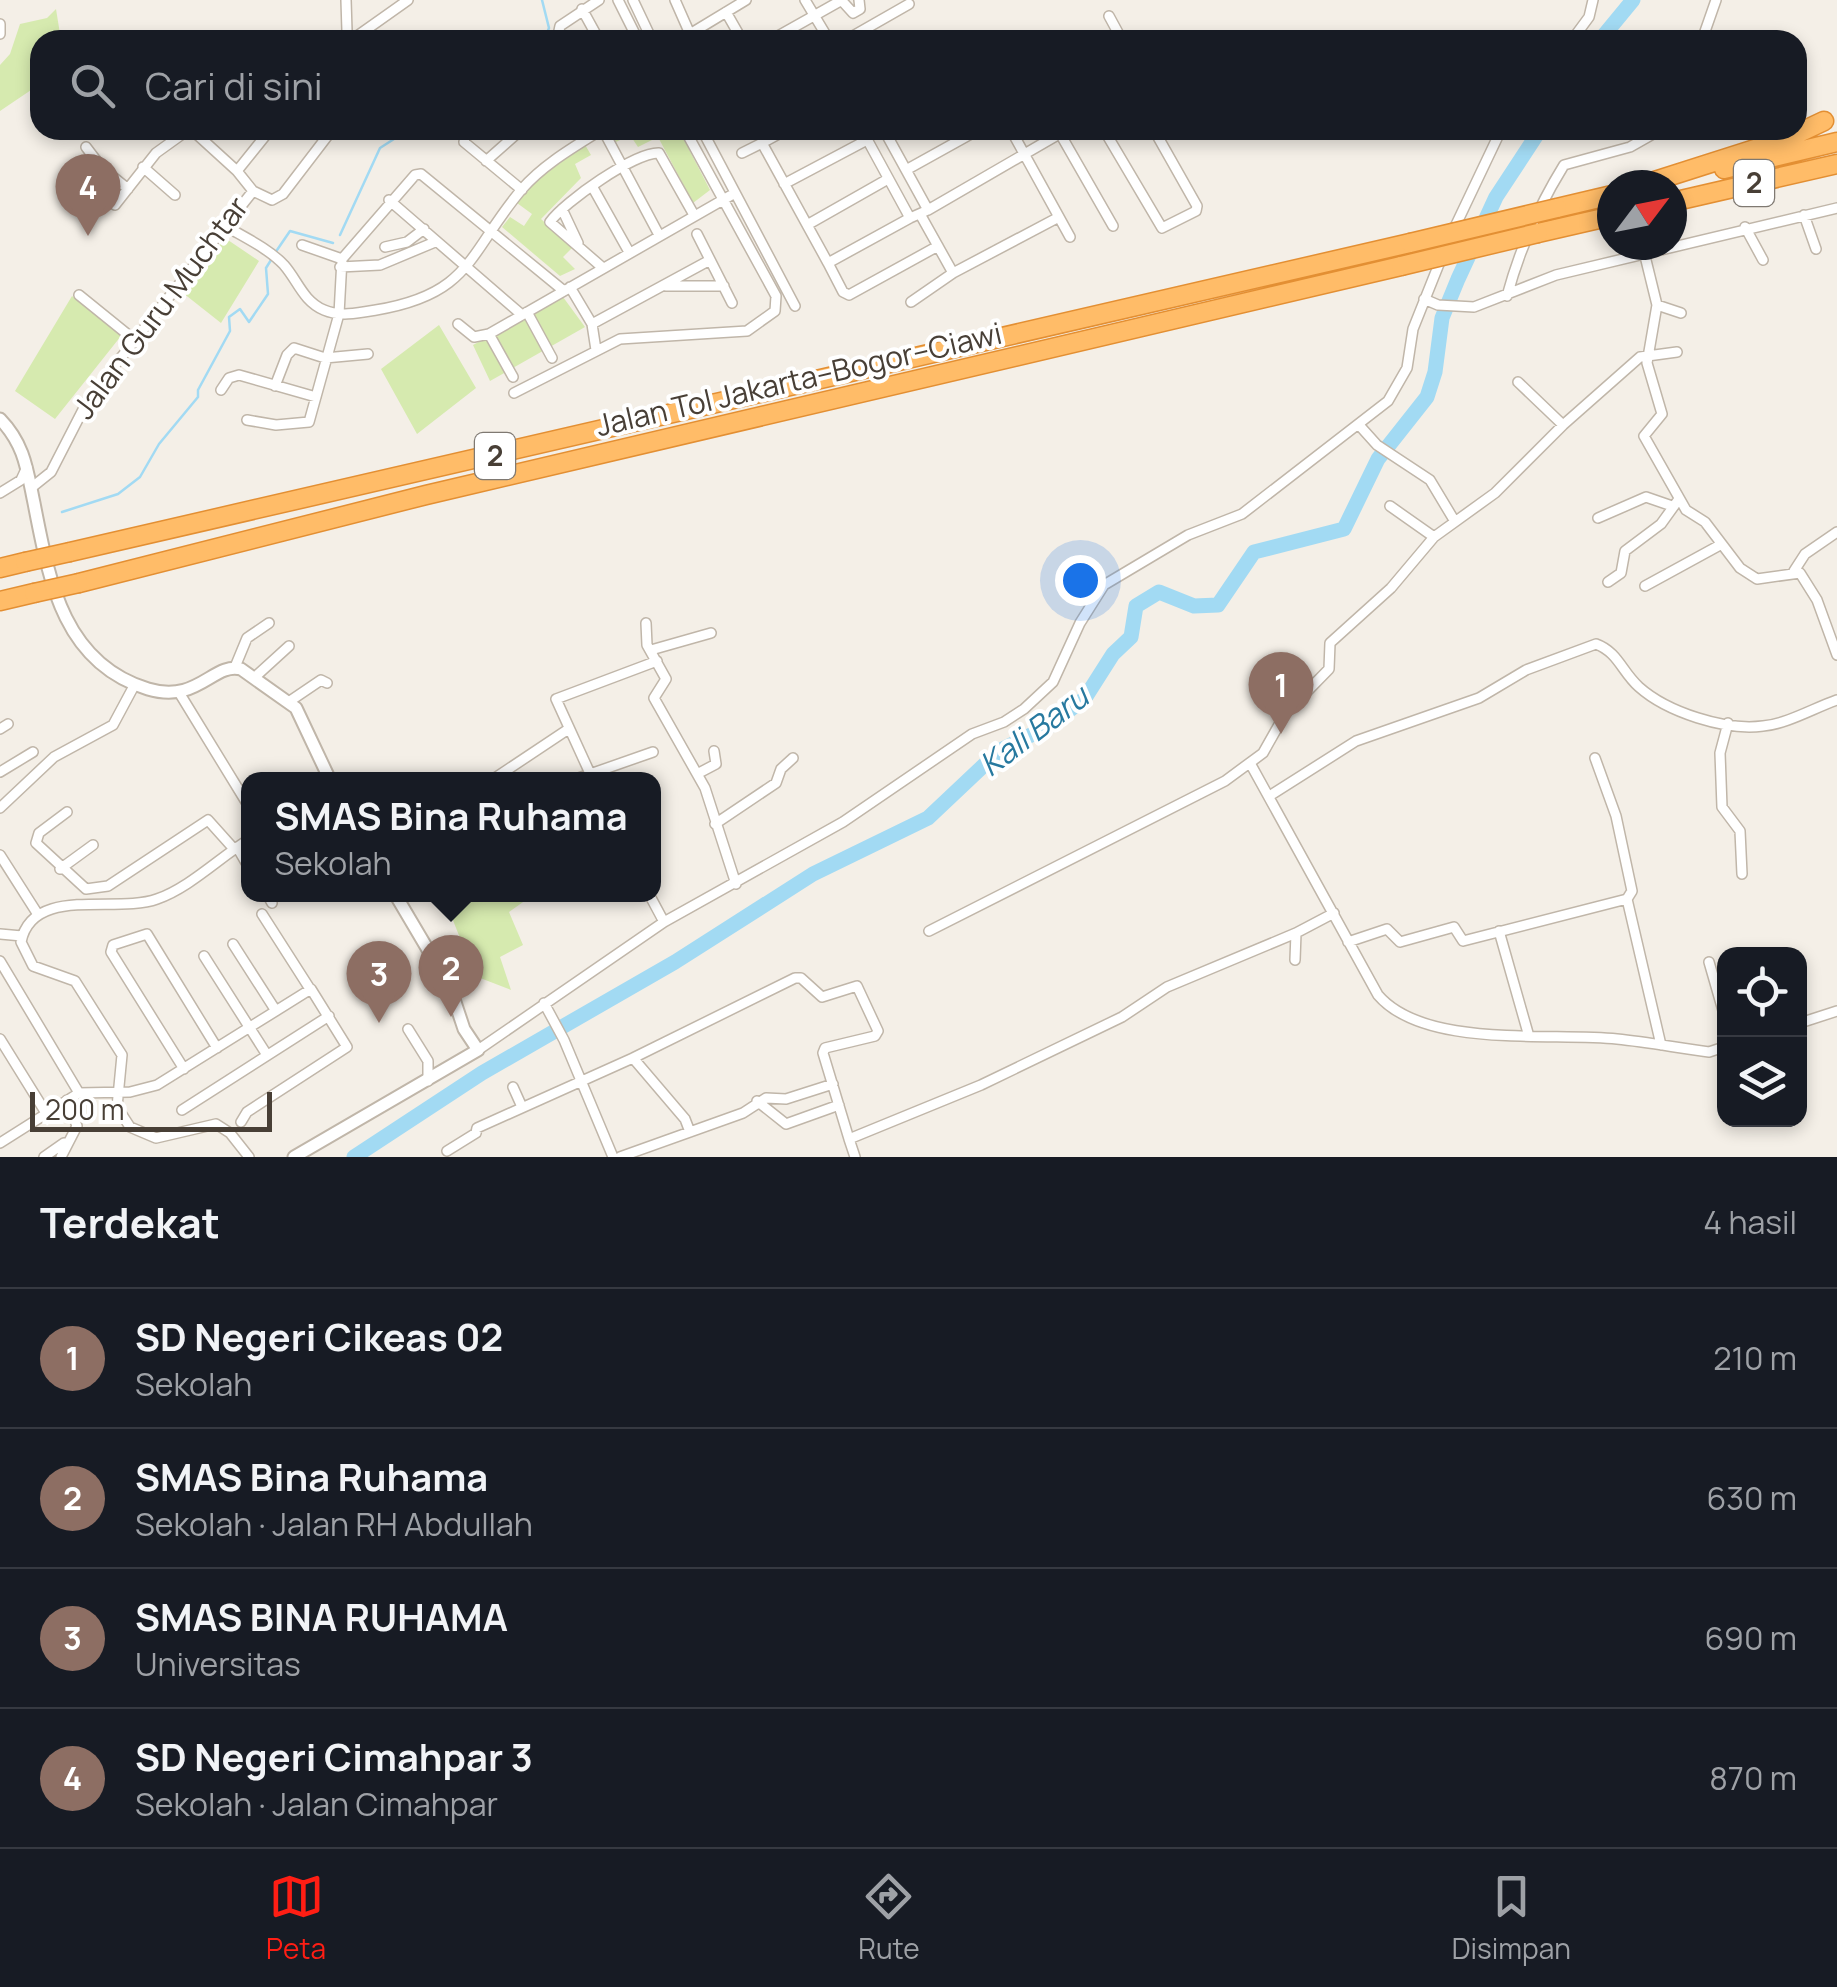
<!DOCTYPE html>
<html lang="id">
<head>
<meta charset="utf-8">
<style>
	body { margin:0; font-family:Manrope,sans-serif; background:#242831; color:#f1f3f6 }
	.controls { position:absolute; right:30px; bottom:30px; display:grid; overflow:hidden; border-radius:20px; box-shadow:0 5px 15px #0003 }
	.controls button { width:90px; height:90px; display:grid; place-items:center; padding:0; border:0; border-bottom:2px solid #363941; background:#171b24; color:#f1f3f6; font:50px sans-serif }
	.compass { position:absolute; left:1597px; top:170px; width:90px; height:90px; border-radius:50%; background:#171b24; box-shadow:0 5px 15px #0003; rotate:58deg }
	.scale { position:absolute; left:30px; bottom:25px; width:242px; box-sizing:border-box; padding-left:10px; border:5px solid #483f36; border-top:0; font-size:28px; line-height:35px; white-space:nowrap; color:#483f36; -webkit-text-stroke:8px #fff; paint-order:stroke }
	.you { position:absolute; left:1080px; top:580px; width:35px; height:35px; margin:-25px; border:8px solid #fff; border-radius:50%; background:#1a73e8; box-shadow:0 0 0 15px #1a73e833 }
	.badge { display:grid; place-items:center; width:65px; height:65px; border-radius:50%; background:#ff1e14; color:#fff; font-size:32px; font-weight:700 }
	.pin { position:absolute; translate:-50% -82px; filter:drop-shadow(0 2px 5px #0008) }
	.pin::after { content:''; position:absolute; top:52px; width:35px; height:30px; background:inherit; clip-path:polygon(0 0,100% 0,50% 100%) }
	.popup { position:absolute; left:241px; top:772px; width:420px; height:130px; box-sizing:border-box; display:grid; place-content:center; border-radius:20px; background:#171b24; filter:drop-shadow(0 2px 8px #0005); font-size:32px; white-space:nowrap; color:#9ea1a6 }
	.popup b { font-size:38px; color:#f1f3f6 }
	.popup::after { content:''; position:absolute; left:50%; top:100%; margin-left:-20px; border:20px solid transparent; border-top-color:#171b24 }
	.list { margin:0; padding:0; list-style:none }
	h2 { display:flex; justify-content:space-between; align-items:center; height:130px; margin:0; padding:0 40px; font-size:42px }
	h2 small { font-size:32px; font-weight:400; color:#9ea1a6 }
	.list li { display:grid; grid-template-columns:65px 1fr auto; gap:30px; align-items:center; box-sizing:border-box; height:140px; padding:0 40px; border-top:2px solid #363941 }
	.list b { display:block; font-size:38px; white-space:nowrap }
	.list p { margin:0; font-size:32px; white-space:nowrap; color:#9ea1a6 }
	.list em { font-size:32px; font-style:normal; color:#9ea1a6 }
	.icon { flex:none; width:55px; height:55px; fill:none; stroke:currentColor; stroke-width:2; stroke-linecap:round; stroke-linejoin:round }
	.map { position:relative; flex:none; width:1837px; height:1157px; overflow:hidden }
	.search { position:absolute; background:#171b24; box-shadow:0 5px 15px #0003; left:30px; right:30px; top:30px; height:110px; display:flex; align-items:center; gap:25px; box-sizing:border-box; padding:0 35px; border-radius:30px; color:#9ea1a6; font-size:38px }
	.sheet { height:690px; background:#171b24 }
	nav { display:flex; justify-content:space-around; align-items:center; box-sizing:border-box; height:140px; border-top:2px solid #363941; background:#171b24; font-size:28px; color:#9ea1a6 }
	nav a { display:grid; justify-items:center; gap:5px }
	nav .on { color:#ff1e14 }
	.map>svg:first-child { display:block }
</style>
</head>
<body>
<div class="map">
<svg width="1837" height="1157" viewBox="0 0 1837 1157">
	<rect width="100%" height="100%" fill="#f4efe7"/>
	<path fill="#d6eaaf" d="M 56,9 L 61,40 L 40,40 L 40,84 L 0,111 L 0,65 L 10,54 L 20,24 L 47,18 Z
		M 610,130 L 679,130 L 710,190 L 693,203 L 658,137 L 638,147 L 630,135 L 616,142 Z
		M 584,143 L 591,155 L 575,164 L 581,178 L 541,219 L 572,248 L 563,257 L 575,269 L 560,276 L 502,227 L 510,217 L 524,226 L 532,214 L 517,203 L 527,189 Z
		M 225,238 L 259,261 L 221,323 L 183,293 Z
		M 72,296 L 121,336 L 55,419 L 15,391 Z
		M 563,297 L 585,327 L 490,381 L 473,345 Z
		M 439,325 L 476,388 L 417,434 L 381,369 Z
		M 443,895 L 533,895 L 509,912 L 523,945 L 500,957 L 511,990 L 475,976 Z"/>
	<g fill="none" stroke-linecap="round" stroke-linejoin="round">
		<path stroke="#a2daf3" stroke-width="2.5" d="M 542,0 L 549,28 L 544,40
			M 340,235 L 380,148 L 408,130
			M 275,253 L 290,231 L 333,243
			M 62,512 L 118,494 L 140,477 L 159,444 L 198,397 L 198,390 L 230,331 L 229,317 L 240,309 L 249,322 L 268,294 L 266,268 L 271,260"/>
		<path stroke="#a2daf3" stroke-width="15" d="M 1600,40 L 1633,0
			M 354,1157 L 482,1073 L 675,962 L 813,874 L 928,818 L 999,751 L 1051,725 L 1085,698 L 1113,654 L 1131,637 L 1136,606 L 1159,592 L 1194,606 L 1218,605 L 1254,552 L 1344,529 L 1378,459 L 1427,397 L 1435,372 L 1442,318 L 1458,279 L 1496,197 L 1540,130"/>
		<defs>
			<path id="minor" d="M 346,0 L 347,31 L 353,40
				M 618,0 L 638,40
				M 633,0 L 652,40
				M 675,0 L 690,34
				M 805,0 L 829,40
				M 843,2 L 853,13 L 860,9 L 859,0
				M 582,9 L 599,40
				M 726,12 L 742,40
				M 1109,16 L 1122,40
				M 0,24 L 0,34
				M 353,39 L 408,0
				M 557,40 L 560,26 L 599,0
				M 680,40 L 746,0
				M 771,40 L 842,0
				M 846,40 L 909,4
				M 1456,40 L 1464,40
				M 1572,40 L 1589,17 L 1593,0
				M 1702,40 L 1716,0
				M 192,130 L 237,171
				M 270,130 L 237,171 L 253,191 L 272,200 L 283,194 L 332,130
				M 467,130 L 464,142 L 522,190
				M 603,130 L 659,235
				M 702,130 L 795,306
				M 786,130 L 762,143 L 828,263 L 910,218
				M 862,130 L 910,218 L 928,210 L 884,130
				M 1011,130 L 1070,237
				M 1104,130 L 1162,228 L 1196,211 L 1197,206 L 1154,130
				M 1062,137 L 1113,226
				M 86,147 L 102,168 L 128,189
				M 742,153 L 762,143
				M 486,161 L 521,130
				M 143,167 L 175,195
				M 906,170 L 978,130
				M 784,184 L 867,140
				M 592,186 L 629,252
				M 389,200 L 522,315
				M 115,205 L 156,153 L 188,130
				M 562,209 L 578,243
				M 928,210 L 1066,130
				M 920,214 L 953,273
				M 1804,215 L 1816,249
				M 807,225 L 888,179
				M 227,227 C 246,238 269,249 284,265 C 298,281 303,301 324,310 C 340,317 359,313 376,310 C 472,294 468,253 522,189 C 544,164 574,147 601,130
				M 1745,227 L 1763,260
				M 1453,231 L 1501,130
				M 697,234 L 732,303
				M 302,245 L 342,259
				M 385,247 L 407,242 L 424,229
				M 1644,252 L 1657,305 L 1647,363 L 1662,414 L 1644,436 L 1686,510 L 1705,522 L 1740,568 L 1757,579 L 1800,573 L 1817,600 L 1837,655
				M 828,263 L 843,292 L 849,295 L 938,246
				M 340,267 L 380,265 L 435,242
				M 603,268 L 550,222 C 564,202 635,152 659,153 L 694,215
				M 666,286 L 724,286
				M 570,287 L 592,324 L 596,350
				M 79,295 L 137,342
				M 1507,296 C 1520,248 1538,207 1564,165 L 1630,147 L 1660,130
				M 1424,299 L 1438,305 L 1474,307 L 1556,275 L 1837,208
				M 911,302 L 953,273 L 1059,217
				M 1657,305 L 1681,313
				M 527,312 L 552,358
				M 458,324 L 474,337 L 489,334 L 735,193
				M 592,324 L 710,260
				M 489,334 L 513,377
				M 1518,382 L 1563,425
				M 275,386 L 287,355 L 294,348 L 325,358 L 368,354
				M 221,390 L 229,378 L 239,375 L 316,397
				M 514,393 L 620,339 L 747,331 L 775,311 L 776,296 L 685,130
				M 247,420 L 276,425 L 309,422 L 339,314 L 342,259 L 415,175 L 421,174 L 564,291
				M 1359,425 L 1377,445 L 1430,480 L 1454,520
				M 31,488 L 51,472 L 89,398 L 253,191
				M 0,493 L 21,480 L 27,467
				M 1390,506 L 1434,537
				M 1598,518 L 1646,497 L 1672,506
				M 1794,571 L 1805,554 L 1837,532
				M 1608,582 L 1621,573 L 1625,551 L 1661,524 L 1679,499
				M 1645,586 L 1720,545
				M 646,623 L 647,645 L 666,679 L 654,698 L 705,788 L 736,884
				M 651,650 L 711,633
				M 235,667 L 247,638 L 269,623
				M 255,677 L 289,646
				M 180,694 L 248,805
				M 290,701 L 321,680 L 327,683
				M 1728,723 L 1720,753 L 1722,807 L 1740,831 L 1742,874
				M 0,729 L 8,724
				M 1595,758 L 1616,816 L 1632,891 L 1627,899 L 1661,1045
				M 1250,763 L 1378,995 C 1424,1049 1551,1032 1617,1039 C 1648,1042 1678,1048 1709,1052 L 1724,1047
				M 0,772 L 33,752
				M 697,774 L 716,764 L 714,751
				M 492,780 L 567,730
				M 573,780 L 653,752
				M 593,780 L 556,699 L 657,661
				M 1271,795 L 1356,741 L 1479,698 L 1526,670 L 1596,644 C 1618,652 1622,672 1639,687 C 1667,712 1725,731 1763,726 C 1787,724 1814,708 1837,700
				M 0,808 L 54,757 L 113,725 L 135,684
				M 67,812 L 39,833 L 36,843 L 86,889 L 108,886 L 208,820 L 234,849
				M 715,824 L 776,783 L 781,769 L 793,758
				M 248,840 C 219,858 189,888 157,899 C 116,914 32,885 21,942 L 33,966 L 75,981 L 122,1055 L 117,1107 L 130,1127 L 156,1138 L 216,1124 L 230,1133 L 249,1157
				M 237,847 L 248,866
				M 0,855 L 37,913
				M 60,869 L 93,845
				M 267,894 L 272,903
				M 649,894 L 664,922
				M 262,914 L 310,989
				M 929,931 L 1225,781 L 1263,753 L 1285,714 L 1329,669 L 1330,643 L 1391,588 L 1434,537 L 1495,493 L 1563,425 L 1640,357 L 1677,352
				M 1499,931 L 1528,1033
				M 0,934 L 22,936
				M 1348,942 L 1387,929 L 1400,942 L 1454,927 L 1463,941 L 1627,899
				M 233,944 L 276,1011
				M 204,956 L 267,1055
				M 1295,960 L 1296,933 L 1334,913
				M 0,961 L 79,1093
				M 1709,962 L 1724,1014
				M 544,1003 L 564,1040 L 613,1157
				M 1800,1023 L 1837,1011
				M 408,1029 L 428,1061 L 428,1081
				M 0,1039 L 46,1113
				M 478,1050 L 664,922 L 843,822 L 972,734 L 1004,722 L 1024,709 L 1053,682 L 1080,623 L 1104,585 L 1188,535 L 1242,514 L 1388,401 L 1407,368 L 1413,329 L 1441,259
				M 633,1058 L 685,1119 L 690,1132
				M 184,1069 L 111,952 L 113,945 L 147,934 L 217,1048
				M 513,1087 L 522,1107
				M 757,1101 L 786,1124 L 839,1105
				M 182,1110 L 329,1016
				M 849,1139 L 855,1157
				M 0,1143 L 79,1093 L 130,1092 L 157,1085 L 311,989 L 347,1047 L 247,1112 L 241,1122
				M 447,1151 L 476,1133 L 477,1128 L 633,1058 L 795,978 L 801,978 L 822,997 L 857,986 L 878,1031 L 875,1036 L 825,1048 L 823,1053 L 849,1139 L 981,1085 L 1122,1017 L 1167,987 L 1296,933
				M 44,1157 L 64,1143
				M 61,1157 L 77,1126 L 67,1100
				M 620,1157 L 743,1113 L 766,1098 L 786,1099 L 833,1084"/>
			<path id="tertiary" d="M 0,419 C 25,445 27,470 34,503 C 49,580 63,663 148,689 C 198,704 213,662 241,669 L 296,708 L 330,780
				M 294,1157 L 478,1050 L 464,1029 L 450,987 L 395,894"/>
			<path id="motorway" d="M 1724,169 L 1837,142
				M 1642,185 L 1786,139 L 1824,121
				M 1672,202 L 1837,164
				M 1557,208 L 1612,195
				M 1538,233 L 1612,216
				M 70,552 L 1410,243
				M 0,568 L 25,562
				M 79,583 L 426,495 L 1401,266
				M 0,601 L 34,593"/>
		</defs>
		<use href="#minor" stroke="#c0b6a9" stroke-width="12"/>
		<use href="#tertiary" stroke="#c0b6a9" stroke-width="15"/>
		<use href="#motorway" stroke="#e38f33" stroke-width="21"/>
		<use href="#minor" stroke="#fff" stroke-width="9"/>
		<use href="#tertiary" stroke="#fff" stroke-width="11"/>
		<use href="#motorway" stroke="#ffbc68" stroke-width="18"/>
		<defs>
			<path id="motorway-bridge" d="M 1410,243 L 1557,208
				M 1401,266 L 1538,233
				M 25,562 L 70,552
				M 34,593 L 79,583"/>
		</defs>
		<use href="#motorway-bridge" stroke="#e38f33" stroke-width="21" stroke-linecap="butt"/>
		<use href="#motorway-bridge" stroke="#ffbc68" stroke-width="18"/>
	</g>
	<g text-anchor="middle" stroke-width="8" stroke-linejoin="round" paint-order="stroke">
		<g fill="#fff" stroke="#7f7972" stroke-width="2.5">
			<rect x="1734" y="160" width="40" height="46" rx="8"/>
			<rect x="475" y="433" width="40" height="46" rx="8"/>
		</g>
		<g font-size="28" font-weight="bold" fill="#483f36">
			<text x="1754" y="193">2</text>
			<text x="495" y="466">2</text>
		</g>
		<g font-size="30" fill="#483f36" stroke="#fff">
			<text transform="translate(161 308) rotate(-53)" y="10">Jalan Guru Muchtar</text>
			<text transform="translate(799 380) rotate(-13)" y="10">Jalan Tol Jakarta–Bogor–Ciawi</text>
		</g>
		<g font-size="32" font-style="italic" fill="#27799f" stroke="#fff">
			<text transform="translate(1034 731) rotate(-37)" y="11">Kali Baru</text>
		</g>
	</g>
</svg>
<div class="controls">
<button><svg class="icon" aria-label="locate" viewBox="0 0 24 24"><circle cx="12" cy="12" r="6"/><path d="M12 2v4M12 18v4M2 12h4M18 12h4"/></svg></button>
<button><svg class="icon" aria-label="layers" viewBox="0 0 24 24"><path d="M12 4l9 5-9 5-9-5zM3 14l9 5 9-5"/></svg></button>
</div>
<svg class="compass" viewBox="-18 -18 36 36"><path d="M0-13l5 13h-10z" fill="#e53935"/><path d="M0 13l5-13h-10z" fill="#9ea1a6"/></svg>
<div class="scale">200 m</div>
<div class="you"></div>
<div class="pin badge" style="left:1281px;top:734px;background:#8d6e63">1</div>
<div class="pin badge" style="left:451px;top:1017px;background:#8d6e63">2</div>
<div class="popup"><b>SMAS Bina Ruhama</b>Sekolah</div>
<div class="pin badge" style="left:379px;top:1023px;background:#8d6e63">3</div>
<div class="pin badge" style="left:88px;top:236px;background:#8d6e63">4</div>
<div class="search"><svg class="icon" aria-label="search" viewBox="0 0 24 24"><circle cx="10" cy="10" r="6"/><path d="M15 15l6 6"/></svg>Cari di sini</div>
</div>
<section class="sheet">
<h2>Terdekat<small>4 hasil</small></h2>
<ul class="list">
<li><span class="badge" style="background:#8d6e63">1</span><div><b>SD Negeri Cikeas 02</b><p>Sekolah</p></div><em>210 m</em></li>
<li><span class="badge" style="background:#8d6e63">2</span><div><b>SMAS Bina Ruhama</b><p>Sekolah · Jalan RH Abdullah</p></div><em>630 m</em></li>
<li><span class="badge" style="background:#8d6e63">3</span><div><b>SMAS BINA RUHAMA</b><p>Universitas</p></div><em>690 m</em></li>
<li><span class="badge" style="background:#8d6e63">4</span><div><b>SD Negeri Cimahpar 3</b><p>Sekolah · Jalan Cimahpar</p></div><em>870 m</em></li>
</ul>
</section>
<nav>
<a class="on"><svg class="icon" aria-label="map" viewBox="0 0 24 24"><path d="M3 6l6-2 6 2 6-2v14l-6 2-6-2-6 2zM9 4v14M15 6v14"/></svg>Peta</a>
<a><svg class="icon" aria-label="directions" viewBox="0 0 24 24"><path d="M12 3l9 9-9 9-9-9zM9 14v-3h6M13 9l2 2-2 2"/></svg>Rute</a>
<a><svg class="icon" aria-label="saved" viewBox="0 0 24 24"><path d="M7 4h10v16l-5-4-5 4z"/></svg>Disimpan</a>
</nav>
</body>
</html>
